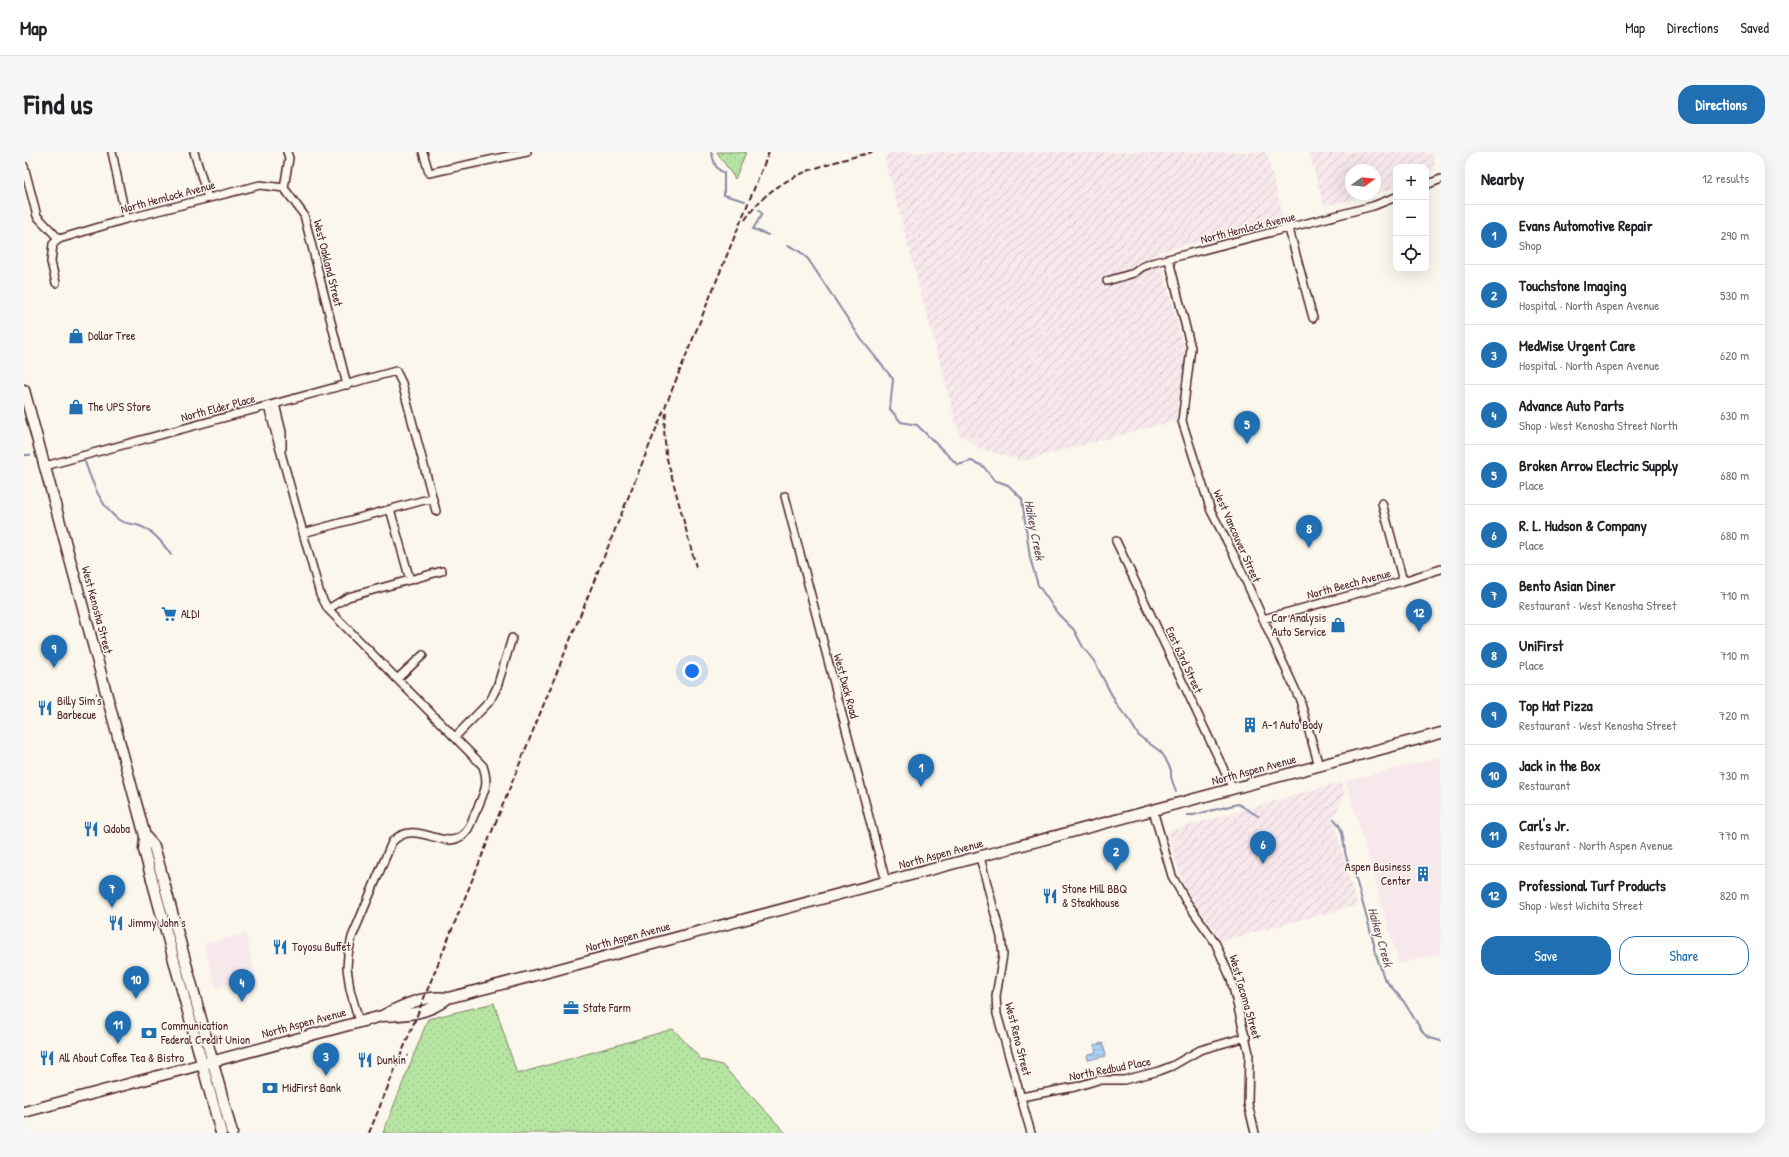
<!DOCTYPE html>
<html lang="en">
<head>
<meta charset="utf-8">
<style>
	body { margin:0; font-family:"Patrick Hand",sans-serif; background:#f6f6f6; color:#202124 }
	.controls { position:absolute; right:12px; top:12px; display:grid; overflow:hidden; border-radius:8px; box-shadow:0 4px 16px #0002 }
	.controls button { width:36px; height:36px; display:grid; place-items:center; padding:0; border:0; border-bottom:1px solid #e0e0e0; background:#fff; color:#202124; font:20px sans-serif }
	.compass { position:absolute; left:1321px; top:12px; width:36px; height:36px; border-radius:50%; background:#fff; box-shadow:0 4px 16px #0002; rotate:75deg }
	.you { position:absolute; left:668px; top:519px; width:14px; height:14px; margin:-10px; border:3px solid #fff; border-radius:50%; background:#1a73e8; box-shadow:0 0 0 6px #1a73e833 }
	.badge { display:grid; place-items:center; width:26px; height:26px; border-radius:50%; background:#1f6fb2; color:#fff; font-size:13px; font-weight:700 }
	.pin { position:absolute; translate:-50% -33px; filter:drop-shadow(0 1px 2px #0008) }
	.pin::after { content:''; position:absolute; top:21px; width:14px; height:12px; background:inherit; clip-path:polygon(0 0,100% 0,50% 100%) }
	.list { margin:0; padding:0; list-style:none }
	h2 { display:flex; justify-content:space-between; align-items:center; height:52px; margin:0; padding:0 16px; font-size:17px }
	h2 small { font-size:13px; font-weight:400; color:#757577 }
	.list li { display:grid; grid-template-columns:26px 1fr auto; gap:12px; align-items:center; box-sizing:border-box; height:60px; padding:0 16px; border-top:1px solid #e0e0e0 }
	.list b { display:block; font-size:15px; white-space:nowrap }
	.list p { margin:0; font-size:13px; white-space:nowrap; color:#757577 }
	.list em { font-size:13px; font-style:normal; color:#757577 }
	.actions { display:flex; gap:8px; padding:12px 16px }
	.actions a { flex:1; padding:9px 0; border:1px solid #1f6fb2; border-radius:16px; text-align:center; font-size:14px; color:#1f6fb2 }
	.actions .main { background:#1f6fb2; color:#fff }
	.icon { flex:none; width:22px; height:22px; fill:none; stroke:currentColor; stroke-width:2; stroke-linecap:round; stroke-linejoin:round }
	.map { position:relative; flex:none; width:1417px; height:981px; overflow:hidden; border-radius:16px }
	header { display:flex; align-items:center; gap:24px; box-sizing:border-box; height:56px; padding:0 20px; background:#fff; border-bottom:1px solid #e0e0e0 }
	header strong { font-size:19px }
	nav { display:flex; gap:22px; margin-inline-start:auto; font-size:14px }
	.intro { display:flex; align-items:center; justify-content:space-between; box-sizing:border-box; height:96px; padding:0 24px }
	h1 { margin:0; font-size:28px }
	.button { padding:10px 18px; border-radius:16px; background:#1f6fb2; color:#fff; font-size:14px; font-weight:700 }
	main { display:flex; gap:24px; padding:0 24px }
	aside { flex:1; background:#fff; border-radius:16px; box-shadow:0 4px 16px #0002 }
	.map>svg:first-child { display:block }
</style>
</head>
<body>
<header>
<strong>Map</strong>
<nav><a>Map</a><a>Directions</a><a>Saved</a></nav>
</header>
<div class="intro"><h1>Find us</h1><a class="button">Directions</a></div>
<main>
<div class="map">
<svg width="1417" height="981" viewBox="0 0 1417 981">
	<defs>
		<pattern id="industrial-furrows" width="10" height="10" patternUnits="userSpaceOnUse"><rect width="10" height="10" fill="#f7e8ec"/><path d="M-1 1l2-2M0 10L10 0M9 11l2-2" fill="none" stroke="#d5c7cb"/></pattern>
		<pattern id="grass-dots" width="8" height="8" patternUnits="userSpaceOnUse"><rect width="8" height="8" fill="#b6e5a3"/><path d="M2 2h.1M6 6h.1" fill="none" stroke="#9ec48c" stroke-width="1.8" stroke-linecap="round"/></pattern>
		<pattern id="water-rules" width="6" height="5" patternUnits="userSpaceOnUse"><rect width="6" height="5" fill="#aed2f7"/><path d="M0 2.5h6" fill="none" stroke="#97b4d4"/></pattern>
	</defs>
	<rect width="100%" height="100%" fill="#fbf7ec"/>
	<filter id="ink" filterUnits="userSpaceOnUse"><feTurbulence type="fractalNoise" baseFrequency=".025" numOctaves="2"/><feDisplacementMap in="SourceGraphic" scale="8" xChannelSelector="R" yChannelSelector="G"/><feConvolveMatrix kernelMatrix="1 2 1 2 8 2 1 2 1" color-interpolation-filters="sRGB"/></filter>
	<g filter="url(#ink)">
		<path fill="#f7e8ec" d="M 1417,605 L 1417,801 L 1375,812 L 1322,629 Z
			M 221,781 L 232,825 L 192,836 L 180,792 Z"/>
		<path fill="url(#industrial-furrows)" d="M 872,0 L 1242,0 L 1260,67 L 1134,100 L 1159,193 L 1161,211 L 1154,257 L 1155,269 L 1150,269 L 998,309 L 955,296 L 935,282 L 860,3 Z
			M 1285,0 L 1408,0 L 1411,10 L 1409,18 L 1402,21 L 1402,15 L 1372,15 L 1372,35 L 1351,42 L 1351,18 L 1327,18 L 1327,42 L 1349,42 L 1300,54 Z
			M 1317,630 L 1321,641 L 1309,667 L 1333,753 L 1198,789 L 1162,738 L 1154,716 L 1143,680 Z"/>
		<path fill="url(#grass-dots)" stroke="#808267" d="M 694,0 L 722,0 L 711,27 L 693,0 Z
			M 470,851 L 493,922 L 649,877 L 678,908 L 698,913 L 762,981 L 359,981 L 404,867 Z"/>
		<path fill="url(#water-rules)" stroke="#868aa5" d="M 1079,891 L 1082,904 L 1064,908 L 1063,903 L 1072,900 L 1070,893 Z"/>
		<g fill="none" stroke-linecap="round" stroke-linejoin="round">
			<path stroke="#868aa5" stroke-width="2" d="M 687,0 C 691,9 689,16 700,21 L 700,43 L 721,49
				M 735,58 L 738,62 L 729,77 L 744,83
				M 764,93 L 775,99 L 784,107 L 837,187 L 869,227 L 866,257 L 877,270 L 893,273 L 934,313 L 947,309 L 959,314 L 970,328 L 984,333 L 998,347 L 1006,406 L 1014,433 L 1034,462 L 1050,478 L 1059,495 L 1070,509 L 1093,553 L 1107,571 L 1115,584 L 1137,600 L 1141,606 L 1147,618 L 1147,625 L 1152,640
				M 0,303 L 6,303
				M 61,310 C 68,330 77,355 95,368 C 99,371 108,372 113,373 C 129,378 138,390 147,403
				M 1163,663 L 1169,663 L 1214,652 L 1234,664
				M 1310,667 C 1325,681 1315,703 1330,720 L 1350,792 L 1350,797 L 1360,826 L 1380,850 L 1400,882 L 1406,886 L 1417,889"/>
			<defs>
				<path id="minor" d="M 88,0 L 102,67
					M 170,0 L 184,46
					M 263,0 L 265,6 L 260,36 L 280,63 L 323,233
					M 399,0 L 405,21 L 503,0
					M 0,14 L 13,64 L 35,87 L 29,92 L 27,110 L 32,131
					M 1402,33 L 1417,27
					M 1265,77 L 1289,166
					M 35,87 L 102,67 L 236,33 L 260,36
					M 1145,108 L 1167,196 L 1158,269 L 1187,359 L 1210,403 L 1276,548 L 1295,614
					M 1083,129 L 1110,121 L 1118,115 L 1128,111 L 1349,54 L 1372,45
					M 251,252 L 258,280 L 258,296
					M 244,254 L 296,442 L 304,457 L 459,614 C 465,632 461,638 454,655 C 450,662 448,670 444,677 C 424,707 394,663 368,690 L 328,785 L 324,803 L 323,816 L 326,837 L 335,870
					M 21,314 L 372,219 L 378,231 L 412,359
					M 761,344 L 862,730
					M 1358,351 L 1379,429
					M 366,357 L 386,428
					M 279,381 L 408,346
					M 1092,389 L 1209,637
					M 304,457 L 324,445 L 418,419
					M 1239,467 L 1379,429 L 1417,417
					M 373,527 L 399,503
					M 431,585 L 466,549 L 473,535 L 488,486
					M 1129,658 L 1148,724 L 1162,749 L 1191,790 L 1207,827 L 1225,901 L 1224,952 L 1231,981
					M 956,705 L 977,785 L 979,803 L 972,844 L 973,862 L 1007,981
					M 997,945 L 1051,935 L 1074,928 L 1100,928 L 1135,919 L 1148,914 L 1176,898 L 1222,885"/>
				<path id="primary" d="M 0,238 L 121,684 L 120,698 L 197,981
					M 121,684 L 130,694 L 208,981
					M 358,864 C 379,853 400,843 424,846 L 524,820 L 1417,581
					M 0,960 L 358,864 C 382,863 405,862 424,846"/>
			</defs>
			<use href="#minor" stroke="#4a1f2b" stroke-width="10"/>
			<use href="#primary" stroke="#4a1f2b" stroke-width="13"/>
			<use href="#minor" stroke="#fbf7ec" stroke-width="7"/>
			<use href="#primary" stroke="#fbf7ec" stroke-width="10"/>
			<path stroke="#4a1f2b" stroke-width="2" stroke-dasharray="6 3" stroke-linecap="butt" d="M 721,68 C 751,22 799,13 849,0
				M 642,261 L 640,277 L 642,303 L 672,415
				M 345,981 L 745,0"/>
		</g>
	</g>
	<defs>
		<symbol id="shop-bare" viewBox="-9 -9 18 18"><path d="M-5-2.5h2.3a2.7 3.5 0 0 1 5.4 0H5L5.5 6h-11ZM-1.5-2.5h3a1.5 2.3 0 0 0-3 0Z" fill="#1f6fb2" stroke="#fbf7ec" stroke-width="2.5" paint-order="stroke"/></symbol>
		<symbol id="supermarket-bare" viewBox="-9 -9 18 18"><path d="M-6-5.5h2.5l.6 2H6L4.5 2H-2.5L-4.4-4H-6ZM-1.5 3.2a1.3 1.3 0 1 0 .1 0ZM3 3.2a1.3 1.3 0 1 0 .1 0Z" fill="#1f6fb2" stroke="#fbf7ec" stroke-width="2.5" paint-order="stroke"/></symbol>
		<symbol id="restaurant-bare" viewBox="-9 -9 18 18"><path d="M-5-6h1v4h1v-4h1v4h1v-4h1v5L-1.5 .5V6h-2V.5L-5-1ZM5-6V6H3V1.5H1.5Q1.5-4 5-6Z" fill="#1f6fb2" stroke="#fbf7ec" stroke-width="2.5" paint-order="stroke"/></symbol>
		<symbol id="building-bare" viewBox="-9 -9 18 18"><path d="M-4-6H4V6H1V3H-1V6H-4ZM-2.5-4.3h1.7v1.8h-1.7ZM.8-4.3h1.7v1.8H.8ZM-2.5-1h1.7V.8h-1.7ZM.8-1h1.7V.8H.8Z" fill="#1f6fb2" stroke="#fbf7ec" stroke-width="2.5" paint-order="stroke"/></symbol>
		<symbol id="office-bare" viewBox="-9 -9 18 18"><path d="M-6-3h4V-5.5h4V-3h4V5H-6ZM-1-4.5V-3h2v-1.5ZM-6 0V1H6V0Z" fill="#1f6fb2" stroke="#fbf7ec" stroke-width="2.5" paint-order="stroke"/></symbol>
		<symbol id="bank-bare" viewBox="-9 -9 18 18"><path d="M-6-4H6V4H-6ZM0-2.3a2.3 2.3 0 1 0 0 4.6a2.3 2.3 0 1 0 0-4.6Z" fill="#1f6fb2" stroke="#fbf7ec" stroke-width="2.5" paint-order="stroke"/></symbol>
	</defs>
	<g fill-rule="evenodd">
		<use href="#shop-bare" x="41" y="173" width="22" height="22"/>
		<use href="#shop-bare" x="41" y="244" width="22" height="22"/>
		<use href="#supermarket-bare" x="134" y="451" width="22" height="22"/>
		<use href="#shop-bare" x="1303" y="462" width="22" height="22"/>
		<use href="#restaurant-bare" x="10" y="545" width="22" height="22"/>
		<use href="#building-bare" x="1215" y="562" width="22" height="22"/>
		<use href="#restaurant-bare" x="56" y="666" width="22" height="22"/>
		<use href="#building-bare" x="1388" y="711" width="22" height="22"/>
		<use href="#restaurant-bare" x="1015" y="733" width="22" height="22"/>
		<use href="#restaurant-bare" x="81" y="760" width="22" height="22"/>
		<use href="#restaurant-bare" x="245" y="784" width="22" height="22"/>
		<use href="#office-bare" x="536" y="845" width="22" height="22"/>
		<use href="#bank-bare" x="114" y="870" width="22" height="22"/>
		<use href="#restaurant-bare" x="12" y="895" width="22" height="22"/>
		<use href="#restaurant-bare" x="330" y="897" width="22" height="22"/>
		<use href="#bank-bare" x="235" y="925" width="22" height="22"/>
	</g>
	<g text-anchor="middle" stroke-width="3" stroke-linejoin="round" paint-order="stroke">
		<g font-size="12" fill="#4a1f2b" stroke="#fbf7ec">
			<text transform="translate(144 45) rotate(-15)" y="4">North Hemlock Avenue</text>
			<text transform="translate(1224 76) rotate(-14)" y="4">North Hemlock Avenue</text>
			<text transform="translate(304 111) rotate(76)" y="4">West Oakland Street</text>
			<text transform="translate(194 256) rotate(-15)" y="4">North Elder Place</text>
			<text transform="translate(1213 384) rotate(66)" y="4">West Vancouver Street</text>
			<text transform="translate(1325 432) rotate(-15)" y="4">North Beech Avenue</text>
			<text transform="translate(73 458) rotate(75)" y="4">West Kenosha Street</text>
			<text transform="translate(1160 508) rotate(65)" y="4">East 63rd Street</text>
			<text transform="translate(822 534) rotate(75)" y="4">West Duck Road</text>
			<text transform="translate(1230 618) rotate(-15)" y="4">North Aspen Avenue</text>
			<text transform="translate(917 702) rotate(-15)" y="4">North Aspen Avenue</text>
			<text transform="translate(604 785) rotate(-15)" y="4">North Aspen Avenue</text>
			<text transform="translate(1221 845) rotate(74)" y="4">West Tacoma Street</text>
			<text transform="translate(280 871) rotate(-15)" y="4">North Aspen Avenue</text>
			<text transform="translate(994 887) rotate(76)" y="4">West Reno Street</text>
			<text transform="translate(1086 917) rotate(-11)" y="4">North Redbud Place</text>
		</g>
		<g font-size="12" fill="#4a1f2b" stroke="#fbf7ec" text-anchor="start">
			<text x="64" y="188">Dollar Tree</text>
			<text x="64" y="259">The UPS Store</text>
			<text x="157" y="466">ALDI</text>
			<text x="1302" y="470" text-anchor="end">Car Analysis<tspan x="1302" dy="14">Auto Service</tspan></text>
			<text x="33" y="553">Billy Sim's<tspan x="33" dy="14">Barbecue</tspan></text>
			<text x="1238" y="577">A-1 Auto Body</text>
			<text x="79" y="681">Qdoba</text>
			<text x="1387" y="719" text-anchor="end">Aspen Business<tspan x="1387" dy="14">Center</tspan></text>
			<text x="1038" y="741">Stone Mill BBQ<tspan x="1038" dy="14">&amp; Steakhouse</tspan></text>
			<text x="104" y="775">Jimmy John's</text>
			<text x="268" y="799">Toyosu Buffet</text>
			<text x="559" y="860">State Farm</text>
			<text x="137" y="878">Communication<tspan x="137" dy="14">Federal Credit Union</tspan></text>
			<text x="35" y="910">All About Coffee Tea &amp; Bistro</text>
			<text x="353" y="912">Dunkin'</text>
			<text x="258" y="940">MidFirst Bank</text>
		</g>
		<g font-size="13" font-style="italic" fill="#634c5e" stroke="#fbf7ec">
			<text transform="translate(1011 378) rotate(79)" y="5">Haikey Creek</text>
			<text transform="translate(1357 785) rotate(74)" y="5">Haikey Creek</text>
		</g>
	</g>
</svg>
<div class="controls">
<button>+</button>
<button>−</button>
<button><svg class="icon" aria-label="locate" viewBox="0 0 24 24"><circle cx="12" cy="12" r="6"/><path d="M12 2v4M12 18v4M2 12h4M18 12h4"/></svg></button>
</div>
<svg class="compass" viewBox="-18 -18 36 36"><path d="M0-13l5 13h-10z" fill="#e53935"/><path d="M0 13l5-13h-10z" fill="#757577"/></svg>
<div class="you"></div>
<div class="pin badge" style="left:897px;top:635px">1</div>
<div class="pin badge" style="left:1092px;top:719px">2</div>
<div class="pin badge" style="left:302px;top:924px">3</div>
<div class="pin badge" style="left:218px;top:850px">4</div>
<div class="pin badge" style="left:1223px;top:292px">5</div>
<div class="pin badge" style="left:1239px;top:712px">6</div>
<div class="pin badge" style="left:88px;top:756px">7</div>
<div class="pin badge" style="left:1285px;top:396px">8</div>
<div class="pin badge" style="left:30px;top:516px">9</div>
<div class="pin badge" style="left:112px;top:847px">10</div>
<div class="pin badge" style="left:94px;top:892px">11</div>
<div class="pin badge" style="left:1395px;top:480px">12</div>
</div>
<aside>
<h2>Nearby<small>12 results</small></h2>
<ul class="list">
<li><span class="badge">1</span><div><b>Evans Automotive Repair</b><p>Shop</p></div><em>290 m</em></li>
<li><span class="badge">2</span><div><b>Touchstone Imaging</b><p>Hospital · North Aspen Avenue</p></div><em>530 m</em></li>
<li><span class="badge">3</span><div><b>MedWise Urgent Care</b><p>Hospital · North Aspen Avenue</p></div><em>620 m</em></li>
<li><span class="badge">4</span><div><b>Advance Auto Parts</b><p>Shop · West Kenosha Street North</p></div><em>630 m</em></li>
<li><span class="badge">5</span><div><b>Broken Arrow Electric Supply</b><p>Place</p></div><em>680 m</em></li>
<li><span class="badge">6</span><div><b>R. L. Hudson &amp; Company</b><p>Place</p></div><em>680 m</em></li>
<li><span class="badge">7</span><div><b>Bento Asian Diner</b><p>Restaurant · West Kenosha Street</p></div><em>710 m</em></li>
<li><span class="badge">8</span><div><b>UniFirst</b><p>Place</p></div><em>710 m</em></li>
<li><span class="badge">9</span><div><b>Top Hat Pizza</b><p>Restaurant · West Kenosha Street</p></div><em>720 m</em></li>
<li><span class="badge">10</span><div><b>Jack in the Box</b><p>Restaurant</p></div><em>730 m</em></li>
<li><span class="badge">11</span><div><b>Carl's Jr.</b><p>Restaurant · North Aspen Avenue</p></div><em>770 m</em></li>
<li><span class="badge">12</span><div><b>Professional Turf Products</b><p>Shop · West Wichita Street</p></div><em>820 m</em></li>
</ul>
<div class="actions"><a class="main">Save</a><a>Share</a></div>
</aside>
</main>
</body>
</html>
